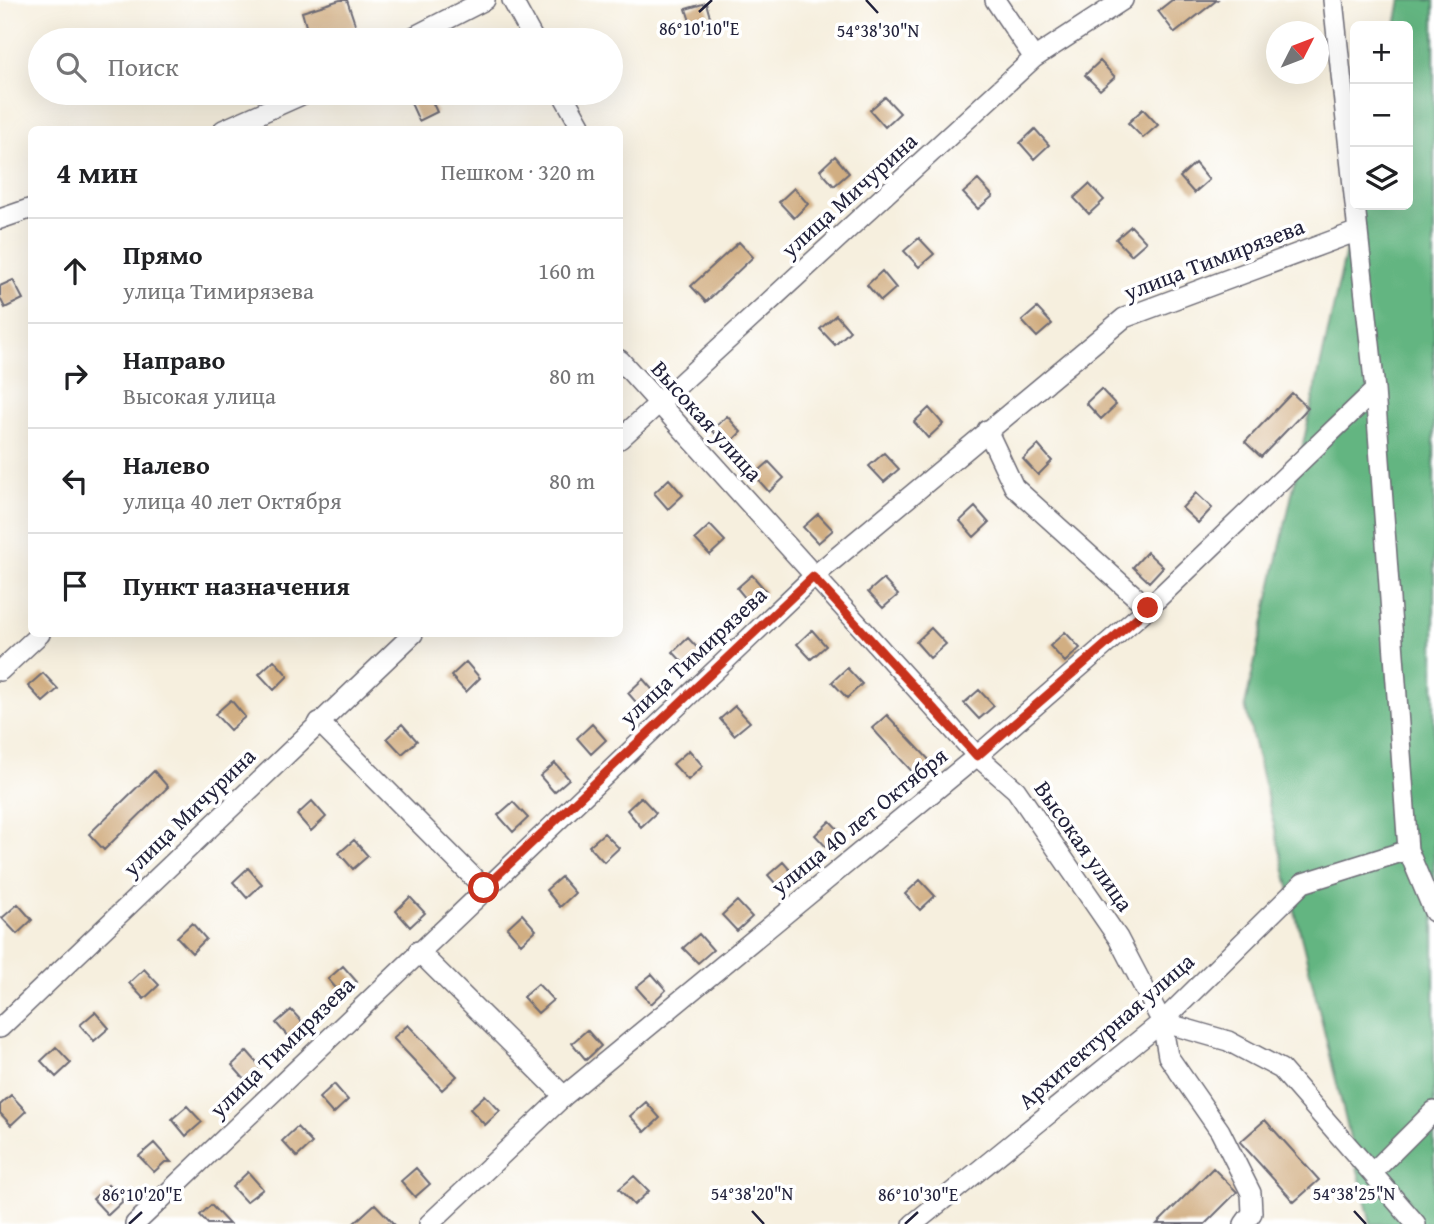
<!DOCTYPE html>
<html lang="ru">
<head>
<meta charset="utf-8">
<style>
	body { margin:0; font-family:"Gentium Book Plus",serif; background:#f6f6f6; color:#202124 }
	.controls { position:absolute; right:21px; top:21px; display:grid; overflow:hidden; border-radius:10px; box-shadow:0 7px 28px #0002 }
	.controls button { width:63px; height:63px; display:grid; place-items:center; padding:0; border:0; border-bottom:2px solid #e0e0e0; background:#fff; color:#202124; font:35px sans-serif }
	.compass { position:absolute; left:1266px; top:21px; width:63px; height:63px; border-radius:50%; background:#fff; box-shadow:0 7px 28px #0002; rotate:48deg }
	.stop { position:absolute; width:21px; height:21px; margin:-16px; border:5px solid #c8321e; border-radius:50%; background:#fff }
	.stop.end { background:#c8321e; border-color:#fff; box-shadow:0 2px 7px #0008 }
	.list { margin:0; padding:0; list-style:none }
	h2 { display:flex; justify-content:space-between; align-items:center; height:91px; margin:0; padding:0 28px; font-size:30px }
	h2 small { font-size:23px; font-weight:400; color:#757577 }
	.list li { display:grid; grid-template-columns:46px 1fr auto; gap:21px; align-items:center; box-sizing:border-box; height:105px; padding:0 28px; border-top:2px solid #e0e0e0 }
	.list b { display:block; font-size:26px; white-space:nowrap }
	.list p { margin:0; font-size:23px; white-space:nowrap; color:#757577 }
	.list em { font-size:23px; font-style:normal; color:#757577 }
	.icon { flex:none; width:38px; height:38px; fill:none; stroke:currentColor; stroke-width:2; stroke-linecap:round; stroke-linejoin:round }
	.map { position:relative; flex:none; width:1434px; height:1224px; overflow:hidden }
	.search { position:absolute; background:#fff; box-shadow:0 7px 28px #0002; left:28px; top:28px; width:595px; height:77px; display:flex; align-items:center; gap:18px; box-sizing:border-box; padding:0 24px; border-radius:38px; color:#757577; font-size:26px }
	.panel { position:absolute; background:#fff; box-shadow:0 7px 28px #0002; left:28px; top:126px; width:595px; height:511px; border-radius:10px }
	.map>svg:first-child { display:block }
</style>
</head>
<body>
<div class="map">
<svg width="1434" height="1224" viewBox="0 0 1434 1224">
	<rect width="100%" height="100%" fill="#fff"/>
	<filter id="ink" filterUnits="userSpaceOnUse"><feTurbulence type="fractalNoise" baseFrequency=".0143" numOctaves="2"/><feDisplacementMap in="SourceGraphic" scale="14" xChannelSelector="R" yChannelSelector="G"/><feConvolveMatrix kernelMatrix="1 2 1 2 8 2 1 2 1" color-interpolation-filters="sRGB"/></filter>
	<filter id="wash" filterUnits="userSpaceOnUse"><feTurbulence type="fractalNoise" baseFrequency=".00686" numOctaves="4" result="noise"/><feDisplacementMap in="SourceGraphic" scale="28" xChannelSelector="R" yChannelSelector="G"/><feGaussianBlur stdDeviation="1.57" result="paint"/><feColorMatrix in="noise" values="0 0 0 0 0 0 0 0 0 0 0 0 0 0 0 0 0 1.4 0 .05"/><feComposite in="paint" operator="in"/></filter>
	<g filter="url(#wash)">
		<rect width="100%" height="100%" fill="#f6efde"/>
		<path fill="#63b581" stroke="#426c5e" stroke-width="2" d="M 1401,0 L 1434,0 L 1434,1224 L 1371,1224 L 1245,706 L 1356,205 L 1408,205 L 1408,26 L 1396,26 Z"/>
		<g id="blocks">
			<path fill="#d1ae82" d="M 340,0 L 347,0 L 356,27 L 310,40 L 302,12 Z
				M 1172,0 L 1217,0 L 1175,33 L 1158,11 Z
				M 706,3 L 712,24 L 693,30 L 686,9 Z
				M 1100,61 L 1115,77 L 1100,90 L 1085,75 Z
				M 428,93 L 437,112 L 419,121 L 410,101 Z
				M 885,97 L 900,113 L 885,127 L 870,110 Z
				M 1143,109 L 1158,125 L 1143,138 L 1128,123 Z
				M 1035,129 L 1049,145 L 1034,159 L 1020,143 Z
				M 835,156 L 849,173 L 834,186 L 820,170 Z
				M 1195,163 L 1209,180 L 1194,193 L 1180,177 Z
				M 978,180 L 993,196 L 978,209 L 963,193 Z
				M 1089,184 L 1104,200 L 1089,214 L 1074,198 Z
				M 794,188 L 808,204 L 794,218 L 779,202 Z
				M 1131,226 L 1146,242 L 1131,255 L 1116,239 Z
				M 919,238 L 934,254 L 919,267 L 904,251 Z
				M 739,242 L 753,257 L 706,302 L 691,286 Z
				M 882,271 L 896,288 L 881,301 L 867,285 Z
				M 13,280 L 23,299 L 5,308 L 0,298 L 0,286 Z
				M 1037,308 L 1052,324 L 1037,337 L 1022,321 Z
				M 836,315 L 850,331 L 835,345 L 820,329 Z
				M 1101,389 L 1116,405 L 1101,419 L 1086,403 Z
				M 1292,393 L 1308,408 L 1261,457 L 1245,442 Z
				M 929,408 L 943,424 L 928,438 L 914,422 Z
				M 727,416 L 741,432 L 727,446 L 712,430 Z
				M 1038,445 L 1052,461 L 1038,475 L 1023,459 Z
				M 884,453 L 899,469 L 884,482 L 869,466 Z
				M 769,462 L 784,478 L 769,492 L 754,475 Z
				M 669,479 L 683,495 L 668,509 L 654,493 Z
				M 1196,493 L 1212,508 L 1198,523 L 1182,508 Z
				M 975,507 L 989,523 L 974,537 L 960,521 Z
				M 818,514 L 833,530 L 818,543 L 803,527 Z
				M 710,525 L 725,541 L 710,555 L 695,539 Z
				M 1147,552 L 1163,567 L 1149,582 L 1133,567 Z
				M 752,575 L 766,591 L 751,605 L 737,588 Z
				M 883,579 L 898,595 L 883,608 L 868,592 Z
				M 931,628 L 946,644 L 930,658 L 916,642 Z
				M 812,630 L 826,646 L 811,659 L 797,644 Z
				M 1065,632 L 1080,648 L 1065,662 L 1050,646 Z
				M 688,638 L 703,654 L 688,668 L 673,652 Z
				M 274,660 L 288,676 L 274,690 L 259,674 Z
				M 466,662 L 480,678 L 466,692 L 451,676 Z
				M 847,668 L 862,684 L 847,698 L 832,682 Z
				M 43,673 L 58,689 L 43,702 L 28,686 Z
				M 643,679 L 657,695 L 642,709 L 628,693 Z
				M 979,690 L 994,706 L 979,719 L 964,703 Z
				M 231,700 L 245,717 L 230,730 L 215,714 Z
				M 735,706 L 750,722 L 734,735 L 720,719 Z
				M 887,715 L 933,764 L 918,778 L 872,728 Z
				M 402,724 L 417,741 L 402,754 L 387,738 Z
				M 592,724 L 606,740 L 591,754 L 577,738 Z
				M 689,750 L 703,766 L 688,780 L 673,764 Z
				M 555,763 L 569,779 L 554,792 L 540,776 Z
				M 154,771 L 168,787 L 104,850 L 89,834 Z
				M 641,797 L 656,813 L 641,827 L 627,810 Z
				M 312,801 L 326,817 L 311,831 L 297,815 Z
				M 513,802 L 528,818 L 513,832 L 498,815 Z
				M 830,821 L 845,837 L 830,851 L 815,835 Z
				M 604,833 L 619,848 L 604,862 L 589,846 Z
				M 354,840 L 368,856 L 353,869 L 339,853 Z
				M 783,862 L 797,878 L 782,891 L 768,875 Z
				M 248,868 L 262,884 L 247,898 L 233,882 Z
				M 561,877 L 575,893 L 560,907 L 546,890 Z
				M 920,880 L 935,896 L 920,910 L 905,894 Z
				M 410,897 L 425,913 L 410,927 L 396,911 Z
				M 737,901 L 752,917 L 737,931 L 722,915 Z
				M 18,904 L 32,920 L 17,934 L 2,918 Z
				M 522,914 L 536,930 L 521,944 L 507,928 Z
				M 192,923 L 206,939 L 192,953 L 177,937 Z
				M 699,934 L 713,950 L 698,963 L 683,948 Z
				M 343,966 L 357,982 L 342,995 L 328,979 Z
				M 144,969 L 159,985 L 144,999 L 129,983 Z
				M 652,974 L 666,990 L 651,1004 L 636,987 Z
				M 538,984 L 553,1000 L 538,1013 L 523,997 Z
				M 291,1010 L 306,1026 L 291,1040 L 276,1023 Z
				M 95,1012 L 109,1028 L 94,1041 L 80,1025 Z
				M 408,1025 L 457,1076 L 442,1090 L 393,1038 Z
				M 587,1030 L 601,1046 L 586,1060 L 572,1043 Z
				M 56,1047 L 71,1063 L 56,1077 L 41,1061 Z
				M 247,1051 L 261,1067 L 246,1081 L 232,1065 Z
				M 334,1084 L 348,1100 L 333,1114 L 319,1098 Z
				M 11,1095 L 26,1111 L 11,1125 L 0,1113 L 0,1105 Z
				M 485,1095 L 500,1111 L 485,1125 L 470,1109 Z
				M 646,1102 L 660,1118 L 645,1132 L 630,1116 Z
				M 187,1106 L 202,1122 L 186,1136 L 172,1119 Z
				M 1265,1120 L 1319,1180 L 1294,1202 L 1240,1142 Z
				M 297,1127 L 312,1143 L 297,1157 L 282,1141 Z
				M 154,1143 L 171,1162 L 165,1162 L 154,1172 L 139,1156 Z
				M 416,1168 L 430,1184 L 415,1197 L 401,1181 Z
				M 1213,1168 L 1237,1192 L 1205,1224 L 1157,1224 Z
				M 248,1172 L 263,1189 L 246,1202 L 232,1187 Z
				M 634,1176 L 649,1191 L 634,1205 L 619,1189 Z
				M 108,1185 L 123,1201 L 108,1215 L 93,1199 Z
				M 375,1204 L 394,1224 L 353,1224 Z
				M 211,1205 L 229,1224 L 208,1224 L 200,1215 Z"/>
		</g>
	</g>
	<g filter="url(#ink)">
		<use href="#blocks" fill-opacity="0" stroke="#6c6a74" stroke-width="2"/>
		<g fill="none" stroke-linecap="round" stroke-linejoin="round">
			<defs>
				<path id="street" d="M 512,0 L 534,40
					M 995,0 L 1034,58
					M 1333,0 L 1375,390 L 1408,850 L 1434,912
					M 407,40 L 485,0
					M 562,93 L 580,125 L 578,130
					M 223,130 L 306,93
					M 0,219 L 32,208
					M 620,360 L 977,756 L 1016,790 L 1118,938 L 1162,1022 L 1168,1056 L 1220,1131 L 1251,1193 L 1252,1213 L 1244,1224
					M 987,430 L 1014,487 L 1148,608
					M 620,439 L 1034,58 L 1123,0
					M 0,671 L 40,634
					M 319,722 L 484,888
					M 418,951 L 564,1096
					M 1162,1022 L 1228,1041 L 1281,1069 L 1372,1173
					M 0,1028 L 413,634
					M 135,1224 L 813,577 L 1124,318 L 1358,231
					M 429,1224 L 564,1096 L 977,756 L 1148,608 L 1375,390
					M 913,1224 L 1162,1022 L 1303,883 L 1408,850
					M 1416,1224 L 1372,1173 L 1434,1111"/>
			</defs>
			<use href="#street" stroke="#6c6a74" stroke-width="22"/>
			<use href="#street" stroke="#fff" stroke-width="19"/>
		</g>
	</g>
	<g fill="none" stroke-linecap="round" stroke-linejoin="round" filter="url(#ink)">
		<path stroke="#c8321e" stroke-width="9" d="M 484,888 L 813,577 L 977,756 L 1148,608"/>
	</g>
	<path fill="none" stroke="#22223b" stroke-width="2.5" d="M 866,0 L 878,13M 699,12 L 712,0M 752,1211 L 764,1224M 1354,1211 L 1366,1224M 129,1224 L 142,1212M 905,1224 L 918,1212"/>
	<g text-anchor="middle" stroke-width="7" stroke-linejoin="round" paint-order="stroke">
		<g font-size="23" fill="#22223b" stroke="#fff">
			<text transform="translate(849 195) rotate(-42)" y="8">улица Мичурина</text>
			<text transform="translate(1214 259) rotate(-21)" y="8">улица Тимирязева</text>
			<text transform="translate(707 421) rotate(48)" y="8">Высокая улица</text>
			<text transform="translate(693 656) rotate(-43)" y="8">улица Тимирязева</text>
			<text transform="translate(189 812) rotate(-44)" y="8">улица Мичурина</text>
			<text transform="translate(859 821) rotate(-39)" y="8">улица 40 лет Октября</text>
			<text transform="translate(1084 846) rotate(55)" y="8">Высокая улица</text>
			<text transform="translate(1106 1031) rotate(-41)" y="8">Архитектурная улица</text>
			<text transform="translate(282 1047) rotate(-44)" y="8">улица Тимирязева</text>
		</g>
	</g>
	<g font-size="18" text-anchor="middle" fill="#22223b" stroke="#fff" stroke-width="7" stroke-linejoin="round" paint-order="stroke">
		<text x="699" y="35">86°10'10"E</text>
		<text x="878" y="37">54°38'30"N</text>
		<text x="752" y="1200">54°38'20"N</text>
		<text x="1354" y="1200">54°38'25"N</text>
		<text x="142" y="1201">86°10'20"E</text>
		<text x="918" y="1201">86°10'30"E</text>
	</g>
</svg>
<div class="controls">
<button>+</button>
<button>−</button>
<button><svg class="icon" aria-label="layers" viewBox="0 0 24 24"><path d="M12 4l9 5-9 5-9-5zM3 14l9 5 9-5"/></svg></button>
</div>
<svg class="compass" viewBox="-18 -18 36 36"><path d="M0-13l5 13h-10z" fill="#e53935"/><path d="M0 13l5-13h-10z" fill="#757577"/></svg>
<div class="stop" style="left:484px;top:888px"></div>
<div class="stop end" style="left:1148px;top:608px"></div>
<div class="search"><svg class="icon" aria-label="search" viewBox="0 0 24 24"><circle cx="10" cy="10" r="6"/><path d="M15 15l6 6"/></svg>Поиск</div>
<section class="panel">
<h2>4 мин<small>Пешком · 320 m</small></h2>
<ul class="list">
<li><svg class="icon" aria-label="ahead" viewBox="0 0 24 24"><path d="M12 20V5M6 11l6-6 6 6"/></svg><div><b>Прямо</b><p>улица Тимирязева</p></div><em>160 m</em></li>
<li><svg class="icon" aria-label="right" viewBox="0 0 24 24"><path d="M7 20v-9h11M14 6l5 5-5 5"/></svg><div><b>Направо</b><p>Высокая улица</p></div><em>80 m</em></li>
<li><svg class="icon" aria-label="left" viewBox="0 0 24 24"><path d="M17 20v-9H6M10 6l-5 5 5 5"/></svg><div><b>Налево</b><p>улица 40 лет Октября</p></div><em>80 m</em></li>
<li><svg class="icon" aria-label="arrive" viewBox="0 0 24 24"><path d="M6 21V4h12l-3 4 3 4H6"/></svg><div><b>Пункт назначения</b></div></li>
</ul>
</section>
</div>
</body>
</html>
